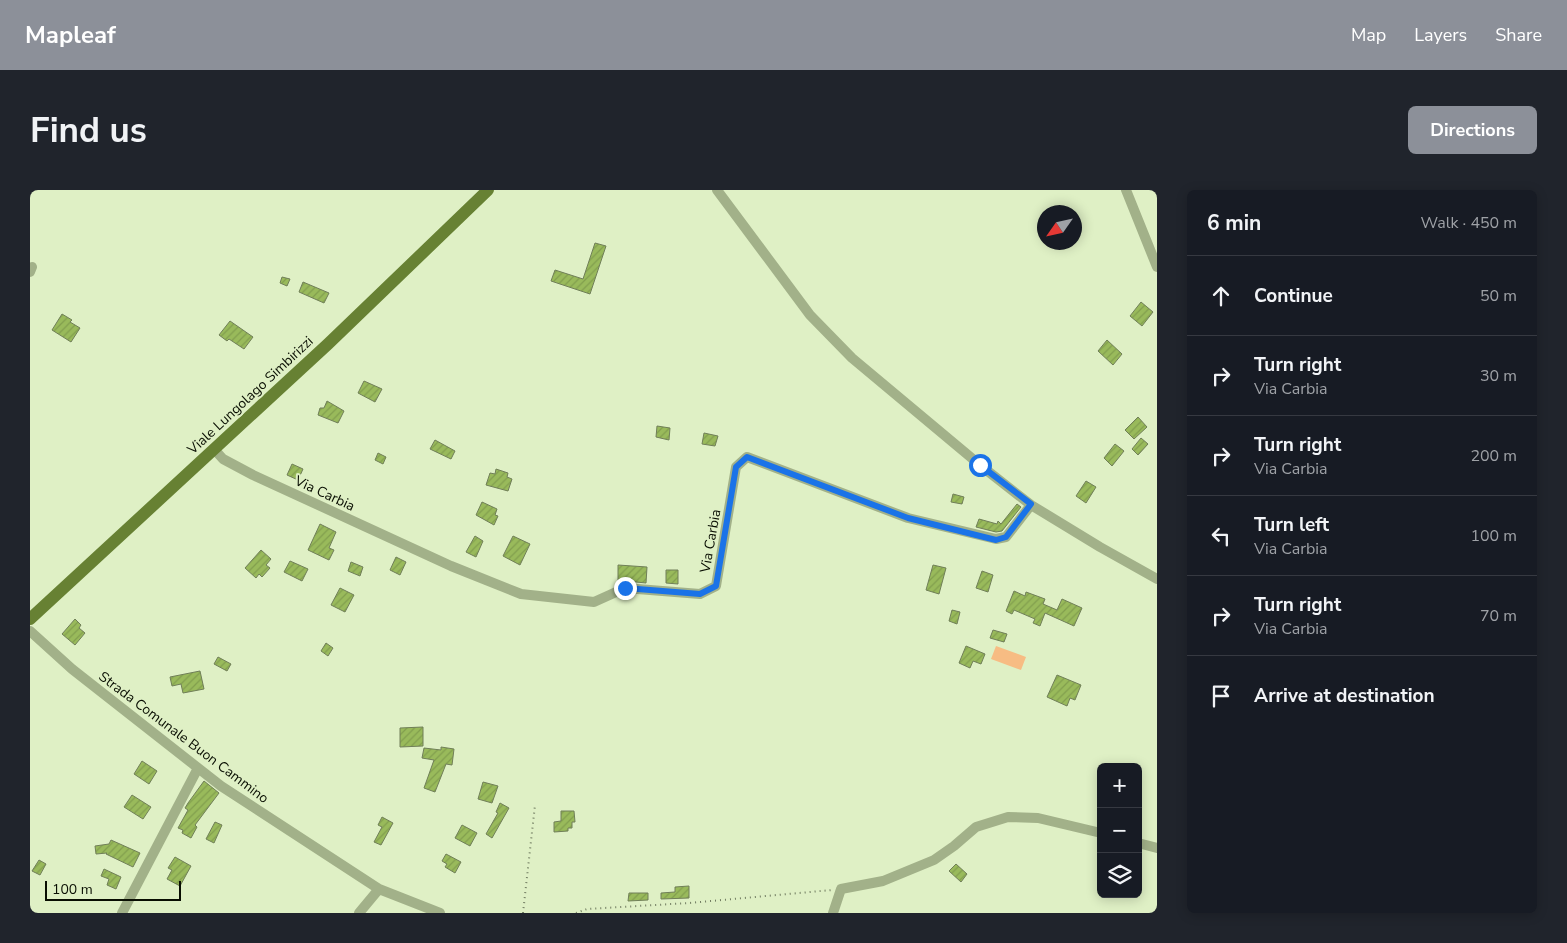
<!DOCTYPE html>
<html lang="en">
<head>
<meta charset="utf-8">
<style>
	body { margin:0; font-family:"Nunito Sans",sans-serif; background:#20242c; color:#f1f3f6 }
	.controls { position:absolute; right:15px; bottom:15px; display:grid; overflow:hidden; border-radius:8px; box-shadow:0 2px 12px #0003 }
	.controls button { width:45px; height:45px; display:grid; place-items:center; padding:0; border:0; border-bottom:1px solid #363941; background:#171b24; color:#f1f3f6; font:25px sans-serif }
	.compass { position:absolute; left:1007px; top:15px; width:45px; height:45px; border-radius:50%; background:#171b24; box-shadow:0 2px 12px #0003; rotate:236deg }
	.scale { position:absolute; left:15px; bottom:12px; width:136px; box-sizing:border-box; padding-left:5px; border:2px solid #090e02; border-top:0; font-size:14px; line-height:18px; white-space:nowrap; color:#090e02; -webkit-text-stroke:4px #dff0c5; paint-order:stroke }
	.stop { position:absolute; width:15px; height:15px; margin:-11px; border:4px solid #1a73e8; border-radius:50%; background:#fff }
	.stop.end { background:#1a73e8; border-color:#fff; box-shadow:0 1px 5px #0008 }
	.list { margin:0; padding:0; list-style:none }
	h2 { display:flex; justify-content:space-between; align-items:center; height:65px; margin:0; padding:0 20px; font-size:21px }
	h2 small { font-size:16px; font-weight:400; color:#9ea1a6 }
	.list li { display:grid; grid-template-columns:32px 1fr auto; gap:15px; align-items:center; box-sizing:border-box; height:80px; padding:0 20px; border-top:1px solid #363941 }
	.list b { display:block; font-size:19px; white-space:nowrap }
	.list p { margin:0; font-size:16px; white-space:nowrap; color:#9ea1a6 }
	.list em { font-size:16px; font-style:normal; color:#9ea1a6 }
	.icon { flex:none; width:28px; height:28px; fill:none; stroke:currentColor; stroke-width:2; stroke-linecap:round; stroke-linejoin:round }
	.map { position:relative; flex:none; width:1127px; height:723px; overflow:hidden; border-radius:8px }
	header { display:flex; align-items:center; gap:30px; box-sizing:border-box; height:70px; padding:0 25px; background:#8c9099; color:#fff }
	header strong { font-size:24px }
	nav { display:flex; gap:28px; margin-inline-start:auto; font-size:18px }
	.intro { display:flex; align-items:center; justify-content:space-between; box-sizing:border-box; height:120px; padding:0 30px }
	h1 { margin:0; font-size:35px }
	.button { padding:12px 22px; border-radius:8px; background:#8c9099; color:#fff; font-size:18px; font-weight:700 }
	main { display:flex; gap:30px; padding:0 30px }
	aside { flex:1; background:#171b24; border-radius:8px; box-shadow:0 2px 12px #0003 }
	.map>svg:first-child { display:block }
</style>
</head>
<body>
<header>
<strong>Mapleaf</strong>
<nav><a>Map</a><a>Layers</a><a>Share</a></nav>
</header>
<div class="intro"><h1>Find us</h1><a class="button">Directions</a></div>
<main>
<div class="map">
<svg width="1127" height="723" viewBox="0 0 1127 723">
	<defs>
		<pattern id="building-hatch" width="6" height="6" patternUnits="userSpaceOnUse" patternTransform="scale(1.25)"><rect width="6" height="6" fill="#99ba5b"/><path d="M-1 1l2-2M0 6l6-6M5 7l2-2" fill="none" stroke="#829f4e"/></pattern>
	</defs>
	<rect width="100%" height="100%" fill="#dff0c5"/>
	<path fill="#f7bc83" d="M 966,456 L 996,467 L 991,480 L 961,469 Z"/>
	<path fill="url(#building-hatch)" stroke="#707f58" d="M 565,53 L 576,56 L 560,104 L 521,91 L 525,80 L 553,89 Z
		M 252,87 L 260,89 L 257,96 L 250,93 Z
		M 273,92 L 299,103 L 294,113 L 269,102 Z
		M 1111,112 L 1123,122 L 1112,136 L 1100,126 Z
		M 32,124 L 42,130 L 40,132 L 50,138 L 41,152 L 22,140 Z
		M 200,131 L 223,147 L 214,159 L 199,149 L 197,151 L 189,145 Z
		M 1077,150 L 1092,164 L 1083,175 L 1068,161 Z
		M 334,191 L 352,199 L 345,212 L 328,203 Z
		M 297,211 L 314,221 L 308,233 L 288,225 L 290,218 L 294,218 Z
		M 1108,227 L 1117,237 L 1104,249 L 1095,240 Z
		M 627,236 L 640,238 L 639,250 L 626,247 Z
		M 674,243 L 688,246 L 685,256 L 672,254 Z
		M 1111,248 L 1118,254 L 1108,265 L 1102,259 Z
		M 405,250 L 425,261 L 421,269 L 400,259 Z
		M 1085,254 L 1094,261 L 1082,276 L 1074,268 Z
		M 348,263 L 356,267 L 353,274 L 345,270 Z
		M 262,274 L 273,279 L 268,290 L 257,285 Z
		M 466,279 L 478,283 L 477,287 L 482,289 L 478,301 L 456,295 L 460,283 L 465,284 Z
		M 1056,291 L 1066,297 L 1056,313 L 1046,306 Z
		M 923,304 L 934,307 L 932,314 L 921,312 Z
		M 452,312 L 467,319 L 465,325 L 468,326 L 464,335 L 446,325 Z
		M 987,314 L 991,317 L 972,341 L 966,342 L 946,337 L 949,329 L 967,334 L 968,331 L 971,334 Z
		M 290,334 L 306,342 L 299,358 L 304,360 L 299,370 L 278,360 Z
		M 445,346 L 453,351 L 446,367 L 436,362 Z
		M 483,346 L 500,354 L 490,375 L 473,366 Z
		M 231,360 L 241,369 L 236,375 L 240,378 L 232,387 L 229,384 L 226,388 L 215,378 Z
		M 366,367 L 376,372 L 370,385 L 360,380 Z
		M 260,371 L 278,379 L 272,391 L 254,382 Z
		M 321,372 L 333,377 L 330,386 L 318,381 Z
		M 588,375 L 617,377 L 616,393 L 596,391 L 588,393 Z
		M 903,375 L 916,378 L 909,404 L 896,400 Z
		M 636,380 L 648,380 L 648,394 L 636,393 Z
		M 952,381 L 963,385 L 958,402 L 946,398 Z
		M 310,398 L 324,405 L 315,422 L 301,415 Z
		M 984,401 L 995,406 L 996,402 L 1015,409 L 1013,414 L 1027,420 L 1032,409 L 1052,418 L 1044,436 L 1015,423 L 1010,436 L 1003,433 L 1005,429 L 984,420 L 982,424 L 976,421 Z
		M 922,420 L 930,422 L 927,434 L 919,431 Z
		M 45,429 L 51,435 L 49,438 L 55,443 L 45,455 L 32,444 Z
		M 963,440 L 977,444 L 974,452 L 960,448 Z
		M 296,453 L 303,458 L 298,466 L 291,461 Z
		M 936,456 L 955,464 L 951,474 L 943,471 L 940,478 L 929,473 Z
		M 188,467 L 201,474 L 197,481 L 184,474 Z
		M 170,481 L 174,499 L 153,503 L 151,494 L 142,496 L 140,487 Z
		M 1027,485 L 1051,495 L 1045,510 L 1040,508 L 1037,516 L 1017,507 Z
		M 393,537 L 393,556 L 370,557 L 370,538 Z
		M 411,557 L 424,559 L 422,575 L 416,574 L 405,602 L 394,598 L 404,570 L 392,568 L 394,558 L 411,560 Z
		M 112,571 L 127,581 L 119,594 L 104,584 Z
		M 174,591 L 189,603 L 165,635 L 167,637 L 161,648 L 152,643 L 153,640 L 148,638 L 158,620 L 155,618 L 158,613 Z
		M 453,592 L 468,596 L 462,613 L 448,609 Z
		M 102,605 L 121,617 L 113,629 L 94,617 Z
		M 470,613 L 479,618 L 462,648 L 456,644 L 468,623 L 466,622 Z
		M 531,621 L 544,621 L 545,632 L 542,632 L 542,638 L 538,638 L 538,641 L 524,642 L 524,632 L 531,631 Z
		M 352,627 L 363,633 L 351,655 L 344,652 L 352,637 L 348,635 Z
		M 185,632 L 192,635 L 184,653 L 176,649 Z
		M 432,635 L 447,643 L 440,656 L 425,648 Z
		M 81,650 L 110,663 L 103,677 L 76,664 L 77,663 L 66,664 L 65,656 L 79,654 Z
		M 416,664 L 431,672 L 425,683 L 415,677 L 417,674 L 412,671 Z
		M 145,667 L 161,676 L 150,696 L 137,689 L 142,680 L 138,678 Z
		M 9,670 L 16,674 L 10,685 L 2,681 Z
		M 926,674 L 937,684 L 931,692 L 919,681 Z
		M 74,679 L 91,687 L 86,699 L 77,695 L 79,689 L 71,686 Z
		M 659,696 L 659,708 L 631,709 L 631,703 L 645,702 L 645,697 Z
		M 599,703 L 618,703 L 618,710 L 598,711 Z"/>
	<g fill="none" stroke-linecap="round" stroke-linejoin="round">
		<path stroke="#707b60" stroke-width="2" stroke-dasharray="1 4" stroke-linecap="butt" d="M 493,723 L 505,615
			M 546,723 L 557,719 L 659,713 L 802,700"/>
		<path stroke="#a2b189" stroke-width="10" d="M 687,0 L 780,125 L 822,168 L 950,275 L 1001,315 L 1070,357 L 1127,389
			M 1096,0 L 1127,77
			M 0,82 L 2,77
			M 184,259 L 193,269 L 223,285 L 421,376 L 491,404 L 564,412 L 595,398 L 670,404 L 686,396 L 706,277 L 717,267 L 878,328 L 966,349 L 976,347 L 1001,315
			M 0,441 L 42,479 L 191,596 L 349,699 L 410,723
			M 1108,653 L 1127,658
			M 92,723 L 168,578
			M 329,723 L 349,699
			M 803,723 L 811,699 L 853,691 L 904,670 L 924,656 L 946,637 L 978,627 L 1008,628 L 1071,643"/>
		<path stroke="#678133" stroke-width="12" d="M 0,429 L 298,154 L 458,0"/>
	</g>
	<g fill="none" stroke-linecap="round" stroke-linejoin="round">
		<path stroke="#1a73e8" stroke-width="6" d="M 595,398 L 670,404 L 686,396 L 706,277 L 717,267 L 878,328 L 966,350 L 976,347 L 1001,314 L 950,275"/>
	</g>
	<g text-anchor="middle" stroke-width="4" stroke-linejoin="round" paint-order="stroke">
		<g font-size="14" fill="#090e02" stroke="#dff0c5">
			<text transform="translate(220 205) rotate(-43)" y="5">Viale Lungolago Simbirizzi</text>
			<text transform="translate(295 303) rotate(25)" y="5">Via Carbia</text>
			<text transform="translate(680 351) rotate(-80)" y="5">Via Carbia</text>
			<text transform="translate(154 547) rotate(37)" y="5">Strada Comunale Buon Cammino</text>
		</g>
	</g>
</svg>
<div class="controls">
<button>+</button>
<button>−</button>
<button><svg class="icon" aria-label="layers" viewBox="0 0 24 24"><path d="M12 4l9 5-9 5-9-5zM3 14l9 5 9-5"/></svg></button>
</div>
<svg class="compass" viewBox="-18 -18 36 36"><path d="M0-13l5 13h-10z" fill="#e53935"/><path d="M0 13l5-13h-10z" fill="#9ea1a6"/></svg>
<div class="scale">100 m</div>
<div class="stop" style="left:950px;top:275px"></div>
<div class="stop end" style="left:595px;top:398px"></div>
</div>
<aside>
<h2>6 min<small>Walk · 450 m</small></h2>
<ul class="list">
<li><svg class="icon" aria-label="ahead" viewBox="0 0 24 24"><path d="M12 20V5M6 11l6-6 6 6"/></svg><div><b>Continue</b></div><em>50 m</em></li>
<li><svg class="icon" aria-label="right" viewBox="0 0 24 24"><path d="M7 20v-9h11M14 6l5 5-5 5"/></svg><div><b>Turn right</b><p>Via Carbia</p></div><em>30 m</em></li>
<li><svg class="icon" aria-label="right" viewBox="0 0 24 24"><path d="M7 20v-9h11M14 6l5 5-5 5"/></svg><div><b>Turn right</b><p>Via Carbia</p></div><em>200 m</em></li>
<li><svg class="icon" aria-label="left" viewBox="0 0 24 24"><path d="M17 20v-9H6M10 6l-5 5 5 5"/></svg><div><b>Turn left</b><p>Via Carbia</p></div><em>100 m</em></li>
<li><svg class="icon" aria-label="right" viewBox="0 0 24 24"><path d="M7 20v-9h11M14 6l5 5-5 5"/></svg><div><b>Turn right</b><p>Via Carbia</p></div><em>70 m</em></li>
<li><svg class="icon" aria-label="arrive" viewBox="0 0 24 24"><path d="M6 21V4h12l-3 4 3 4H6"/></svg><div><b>Arrive at destination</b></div></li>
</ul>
</aside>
</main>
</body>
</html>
